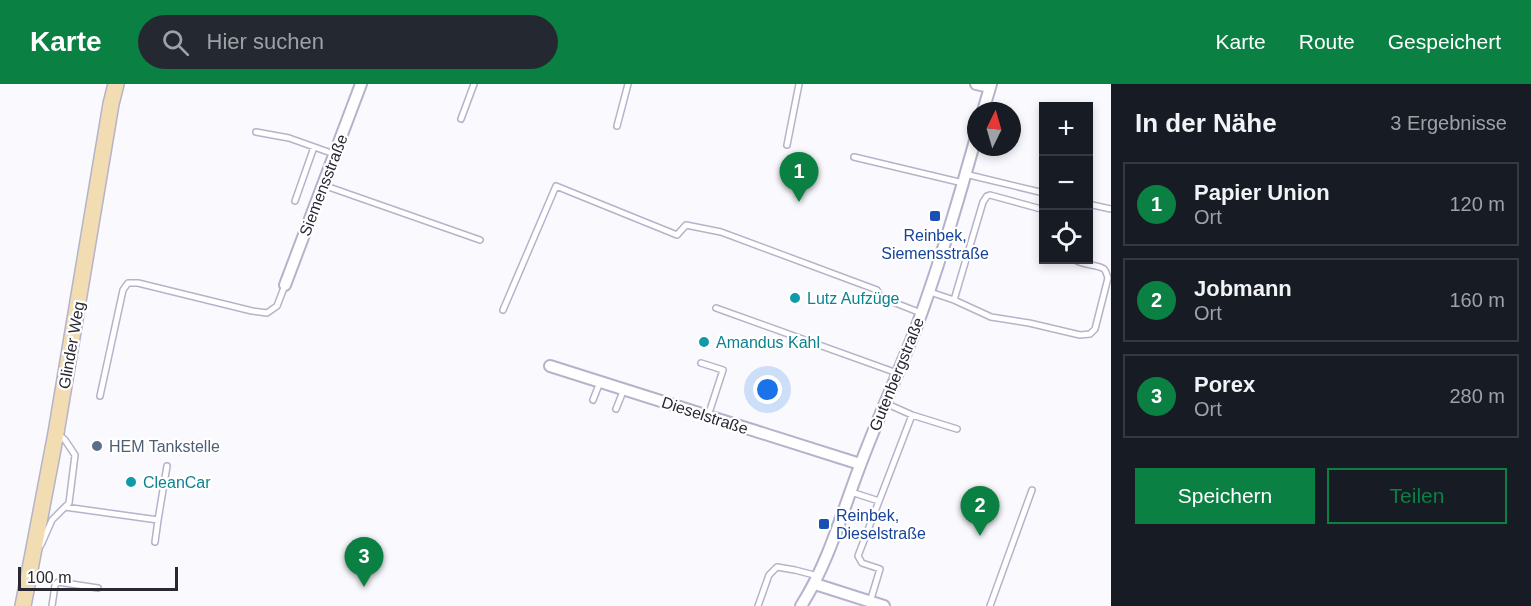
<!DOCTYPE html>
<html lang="de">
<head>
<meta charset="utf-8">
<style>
	body { margin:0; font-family:Helvetica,sans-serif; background:#242831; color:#f1f3f6 }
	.controls { position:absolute; right:18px; top:18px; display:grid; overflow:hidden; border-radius:0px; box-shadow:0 3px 9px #0003 }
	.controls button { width:54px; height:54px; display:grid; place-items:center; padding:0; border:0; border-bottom:2px solid #363941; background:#171b24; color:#f1f3f6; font:30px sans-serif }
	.compass { position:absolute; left:967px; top:18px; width:54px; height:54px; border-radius:50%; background:#171b24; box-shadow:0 3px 9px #0003; rotate:5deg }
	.scale { position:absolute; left:18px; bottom:15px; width:160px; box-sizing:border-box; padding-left:6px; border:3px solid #292731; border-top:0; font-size:16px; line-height:21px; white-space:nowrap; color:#292731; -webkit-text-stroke:4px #fff; paint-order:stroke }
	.you { position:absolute; left:768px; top:306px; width:21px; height:21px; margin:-15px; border:4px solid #fff; border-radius:50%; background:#1a73e8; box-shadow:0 0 0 9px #1a73e833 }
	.badge { display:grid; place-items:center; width:39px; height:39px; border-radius:50%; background:#0b8043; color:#fff; font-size:20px; font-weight:700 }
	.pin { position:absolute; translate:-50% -50px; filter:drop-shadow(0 2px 3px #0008) }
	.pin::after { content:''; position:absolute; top:32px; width:21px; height:18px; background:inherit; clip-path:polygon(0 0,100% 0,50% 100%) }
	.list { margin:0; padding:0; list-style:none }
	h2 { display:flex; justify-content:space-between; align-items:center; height:78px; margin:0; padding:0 24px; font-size:26px }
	h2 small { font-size:20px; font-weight:400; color:#9ea1a6 }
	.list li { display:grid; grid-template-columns:39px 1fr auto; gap:18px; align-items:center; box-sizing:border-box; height:84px; margin:0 12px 12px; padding:0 12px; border:2px solid #363941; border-radius:0px }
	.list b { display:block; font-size:22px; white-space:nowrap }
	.list p { margin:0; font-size:20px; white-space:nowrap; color:#9ea1a6 }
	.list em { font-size:20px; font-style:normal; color:#9ea1a6 }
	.actions { display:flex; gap:12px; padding:18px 24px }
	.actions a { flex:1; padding:14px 0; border:2px solid #0b8043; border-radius:0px; text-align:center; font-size:21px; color:#0b8043 }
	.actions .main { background:#0b8043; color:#fff }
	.icon { flex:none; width:33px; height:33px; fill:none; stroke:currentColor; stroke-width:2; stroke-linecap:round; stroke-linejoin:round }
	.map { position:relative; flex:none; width:1111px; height:522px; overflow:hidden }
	header { display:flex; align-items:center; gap:36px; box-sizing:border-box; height:84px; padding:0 30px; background:#0b8043; color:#fff }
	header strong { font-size:28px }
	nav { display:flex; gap:33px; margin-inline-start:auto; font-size:21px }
	.search { width:420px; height:54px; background:#242831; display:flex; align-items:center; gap:15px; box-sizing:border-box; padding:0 21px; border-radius:33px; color:#9ea1a6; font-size:22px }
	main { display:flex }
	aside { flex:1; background:#171b24 }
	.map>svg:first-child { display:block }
</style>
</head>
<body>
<header>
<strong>Karte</strong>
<div class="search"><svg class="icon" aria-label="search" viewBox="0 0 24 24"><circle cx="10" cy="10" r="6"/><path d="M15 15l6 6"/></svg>Hier suchen</div>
<nav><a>Karte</a><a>Route</a><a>Gespeichert</a></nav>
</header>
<main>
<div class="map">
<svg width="1111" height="522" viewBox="0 0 1111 522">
	<rect width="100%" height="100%" fill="#faf9fe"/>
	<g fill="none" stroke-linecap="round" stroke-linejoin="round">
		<defs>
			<path id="lane" d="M 461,35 L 474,0
				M 617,42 L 628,0
				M 256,48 L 289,54 L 334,70
				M 787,61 L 799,0
				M 854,73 L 963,99
				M 965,90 L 1044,109
				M 323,101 L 480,156
				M 295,117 L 314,63
				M 1088,120 L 1111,125
				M 930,208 L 954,216 L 991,233 L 1029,239 L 1080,251 L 1090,250 L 1095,245 L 1108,194 C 1107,191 1106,187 1104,185 C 1097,180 1084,182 1075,176
				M 954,216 L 983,118 L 987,112 L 990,111 L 1041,125 L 1044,127
				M 716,224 L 897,289
				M 503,226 L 556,102 L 677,151 L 686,141 L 721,148 L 877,206 L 880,213 L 921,229
				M 701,279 L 723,286 L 708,332
				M 100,312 L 123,206 L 128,199 L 138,199 L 252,227 L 267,229 L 277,222 L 285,201
				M 593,316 L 600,298
				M 885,319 L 912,331
				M 616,325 L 624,305
				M 851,408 L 879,417
				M 65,423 L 158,436 L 167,382
				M 155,458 L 158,436
				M 41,461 L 52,436 L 69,419 L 75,371 L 65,356 L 57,349
				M 870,518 L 880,485 L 862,479 L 858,472 L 912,331 L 957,345
				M 52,522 L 55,501 L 58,498 L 98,504
				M 758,522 L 769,491 L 777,483 L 795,486 L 818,492
				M 990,522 L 1032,406"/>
			<path id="street" d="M 976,0 L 990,3
				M 983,27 L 991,0
				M 285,201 L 361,0
				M 550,282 L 860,380
				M 815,500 L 884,522
				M 801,522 C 829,478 842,428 861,379 C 879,331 901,284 919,236 C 941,176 959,114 976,53"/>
			<path id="secondary" d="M 23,522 L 56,349 L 111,20 L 116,0"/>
		</defs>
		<use href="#lane" stroke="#b7b2cc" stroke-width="8"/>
		<use href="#street" stroke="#b7b2cc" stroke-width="14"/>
		<use href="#secondary" stroke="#b7b2cc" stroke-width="18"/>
		<use href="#lane" stroke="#fff" stroke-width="5"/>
		<use href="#street" stroke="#fff" stroke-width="10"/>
		<use href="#secondary" stroke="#f2dcb2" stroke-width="15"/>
	</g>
	<g fill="#1a4fb4" stroke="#fff" stroke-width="2">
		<rect x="929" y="126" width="12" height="12" rx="3"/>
		<rect x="818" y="434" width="12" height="12" rx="3"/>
	</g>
	<g fill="#0f9aa8" stroke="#fff" stroke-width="2">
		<circle cx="795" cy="214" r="6"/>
		<circle cx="704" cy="258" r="6"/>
		<circle cx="131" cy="398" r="6"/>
	</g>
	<circle fill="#5c6f8a" stroke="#fff" stroke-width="2" cx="97" cy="362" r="6"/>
	<g text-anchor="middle" stroke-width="4.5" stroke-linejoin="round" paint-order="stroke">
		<g font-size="16" fill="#292731" stroke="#fff">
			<text transform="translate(323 101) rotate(-69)" y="6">Siemensstraße</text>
			<text transform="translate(71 261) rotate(-80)" y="6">Glinder Weg</text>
			<text transform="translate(896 290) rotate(-68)" y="6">Gutenbergstraße</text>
			<text transform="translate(705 331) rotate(18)" y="6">Dieselstraße</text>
		</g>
		<g font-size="16" fill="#164399" stroke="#fff">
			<text x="935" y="157">Reinbek,<tspan x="935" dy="18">Siemensstraße</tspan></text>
			<text x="836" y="437" text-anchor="start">Reinbek,<tspan x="836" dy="18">Dieselstraße</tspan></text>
		</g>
		<g font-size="16" fill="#0d838f" stroke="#fff" text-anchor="start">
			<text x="807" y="220">Lutz Aufzüge</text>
			<text x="716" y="264">Amandus Kahl</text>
			<text x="143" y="404">CleanCar</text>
		</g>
		<g font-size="16" fill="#4e5e75" stroke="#fff" text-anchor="start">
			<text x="109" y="368">HEM Tankstelle</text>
		</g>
	</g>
</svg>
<div class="controls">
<button>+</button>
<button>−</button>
<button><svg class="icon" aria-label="locate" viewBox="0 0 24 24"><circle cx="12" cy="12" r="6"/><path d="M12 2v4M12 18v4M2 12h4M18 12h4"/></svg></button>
</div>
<svg class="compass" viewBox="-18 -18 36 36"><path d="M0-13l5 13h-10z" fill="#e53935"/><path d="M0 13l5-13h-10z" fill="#9ea1a6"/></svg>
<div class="scale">100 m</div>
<div class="you"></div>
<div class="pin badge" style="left:799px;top:118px">1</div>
<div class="pin badge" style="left:980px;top:452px">2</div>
<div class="pin badge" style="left:364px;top:503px">3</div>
</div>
<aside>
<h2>In der Nähe<small>3 Ergebnisse</small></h2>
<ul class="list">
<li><span class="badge">1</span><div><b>Papier Union</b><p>Ort</p></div><em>120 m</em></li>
<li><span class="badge">2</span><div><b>Jobmann</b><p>Ort</p></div><em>160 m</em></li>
<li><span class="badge">3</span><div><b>Porex</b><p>Ort</p></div><em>280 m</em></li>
</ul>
<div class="actions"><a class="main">Speichern</a><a>Teilen</a></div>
</aside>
</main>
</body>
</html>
